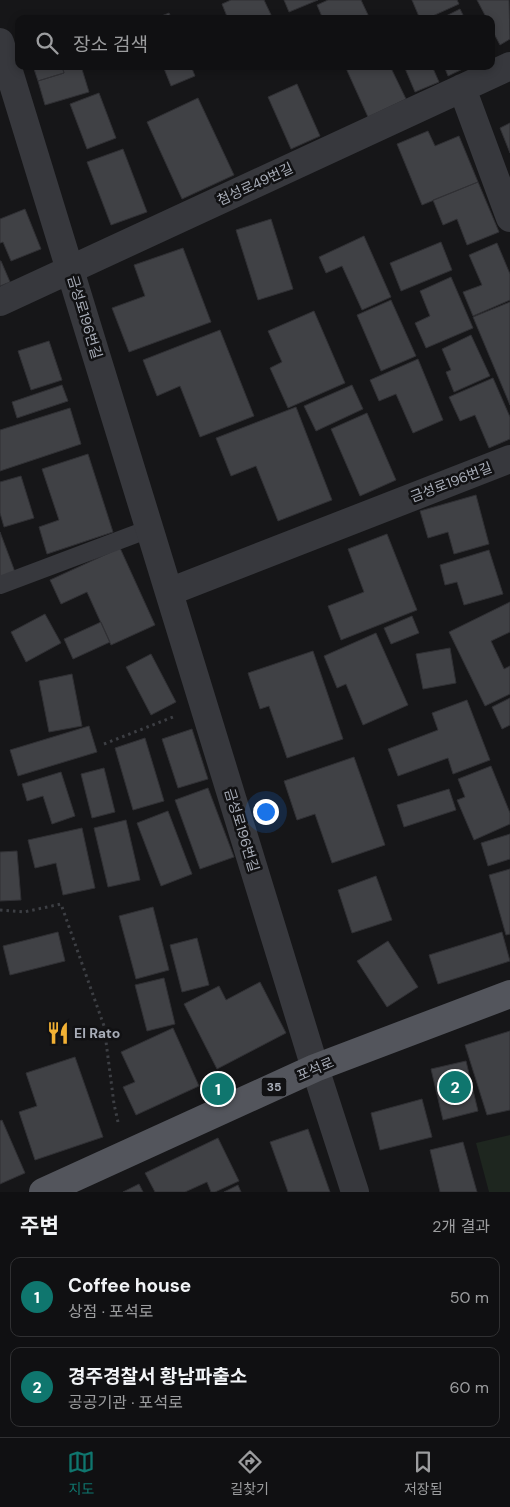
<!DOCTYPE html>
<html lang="ko">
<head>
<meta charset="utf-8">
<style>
	body { margin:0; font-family:"DM Sans","Noto Sans KR",sans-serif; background:#19191b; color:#f1f3f6 }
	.you { position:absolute; left:265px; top:811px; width:18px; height:18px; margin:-12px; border:4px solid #fff; border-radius:50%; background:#1a73e8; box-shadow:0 0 0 8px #1a73e833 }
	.badge { display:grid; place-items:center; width:32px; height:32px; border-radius:50%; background:#0f766e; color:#fff; font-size:16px; font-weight:700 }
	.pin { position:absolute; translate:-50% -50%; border:2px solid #fff; box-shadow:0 1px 5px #0006 }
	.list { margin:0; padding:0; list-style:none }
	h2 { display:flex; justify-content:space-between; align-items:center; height:65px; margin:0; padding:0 20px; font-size:21px }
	h2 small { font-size:16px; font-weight:400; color:#9c9d9f }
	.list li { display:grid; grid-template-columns:32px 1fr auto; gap:15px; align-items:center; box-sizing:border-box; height:80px; margin:0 10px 10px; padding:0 10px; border:1px solid #303032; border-radius:10px }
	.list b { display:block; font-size:19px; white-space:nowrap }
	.list p { margin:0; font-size:16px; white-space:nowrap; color:#9c9d9f }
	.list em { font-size:16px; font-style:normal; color:#9c9d9f }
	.icon { flex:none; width:28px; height:28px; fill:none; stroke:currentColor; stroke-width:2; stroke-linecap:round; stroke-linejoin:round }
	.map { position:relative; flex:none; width:510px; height:1192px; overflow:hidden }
	.search { position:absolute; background:#101012; box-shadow:0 2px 8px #0003; left:15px; right:15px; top:15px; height:55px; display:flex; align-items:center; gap:12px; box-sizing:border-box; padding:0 18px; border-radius:10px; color:#9c9d9f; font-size:19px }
	.sheet { height:245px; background:#101012 }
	nav { display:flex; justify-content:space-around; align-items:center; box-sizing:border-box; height:70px; border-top:1px solid #303032; background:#101012; font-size:14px; color:#9c9d9f }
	nav a { display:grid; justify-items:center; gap:2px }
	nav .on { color:#0f766e }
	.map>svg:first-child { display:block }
</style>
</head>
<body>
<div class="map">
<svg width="510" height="1192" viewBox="0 0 510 1192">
	<rect width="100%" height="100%" fill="#161618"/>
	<path fill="#1e261f" d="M 510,1135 L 510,1192 L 489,1192 L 476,1143 Z"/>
	<path fill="#404145" stroke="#303034" d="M 231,0 L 264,0 L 273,19 L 228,19 L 222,4 Z
		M 284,0 L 318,0 L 289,12 Z
		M 328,0 L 361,0 L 370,19 L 323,19 L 317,5 Z
		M 412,0 L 457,0 L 459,4 L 426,19 L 420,19 Z
		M 477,0 L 509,0 L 510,39 L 500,45 L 491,28 L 491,19 L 487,19 Z
		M 460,9 L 465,19 L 440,19 Z
		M 169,13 L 172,19 L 154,19 Z
		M 33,66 L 62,66 L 64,73 L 38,81 Z
		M 62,66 L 81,66 L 89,92 L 45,105 L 38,81 L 64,73 Z
		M 163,66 L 191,66 L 195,76 L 171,86 Z
		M 345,66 L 390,66 L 406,99 L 368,117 Z
		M 404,66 L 432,66 L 439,82 L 415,92 Z
		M 444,66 L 469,66 L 448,76 Z
		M 297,84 L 320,136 L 291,149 L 268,97 Z
		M 99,93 L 116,138 L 87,149 L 70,104 Z
		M 198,98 L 234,175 L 182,199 L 147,122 Z
		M 510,123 L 510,153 L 500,128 Z
		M 428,131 L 435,146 L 459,136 L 478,182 L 422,205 L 397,144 Z
		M 123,149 L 147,212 L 111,225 L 87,162 Z
		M 478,182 L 499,232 L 467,245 L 457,219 L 443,225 L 433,200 Z
		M 25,209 L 41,249 L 11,261 L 3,242 L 0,243 L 0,219 Z
		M 271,219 L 293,289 L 258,300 L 236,230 Z
		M 364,236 L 391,297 L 362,310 L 342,266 L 326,273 L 319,257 Z
		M 441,242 L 452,270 L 401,291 L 390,263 Z
		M 497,243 L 510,274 L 510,300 L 473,316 L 463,292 L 482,285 L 469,255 Z
		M 183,248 L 211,322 L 129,352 L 112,308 L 145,296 L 134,265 Z
		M 0,261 L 1,261 L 10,282 L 0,286 Z
		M 451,277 L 473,328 L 426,348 L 415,323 L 430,316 L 420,291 Z
		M 391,300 L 416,356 L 381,371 L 357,315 Z
		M 510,302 L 510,405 L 473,317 Z
		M 314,311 L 345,383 L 288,408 L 270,368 L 282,362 L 268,331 Z
		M 220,330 L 254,416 L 200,437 L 180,386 L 157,396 L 143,360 Z
		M 471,335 L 490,376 L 454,392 L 446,372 L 451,370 L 442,349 Z
		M 49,341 L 62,380 L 31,390 L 18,351 Z
		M 418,359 L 443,420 L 413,433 L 396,394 L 379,401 L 370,380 Z
		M 493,378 L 510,417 L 510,439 L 489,448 L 475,415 L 460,421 L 449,397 Z
		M 62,385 L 68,401 L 17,418 L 12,402 Z
		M 352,385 L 363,409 L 316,431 L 304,406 Z
		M 296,407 L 332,500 L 278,521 L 256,466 L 231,476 L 216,438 Z
		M 70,408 L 81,444 L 0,471 L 0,430 Z
		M 367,413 L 396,480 L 360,496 L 331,429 Z
		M 88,454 L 113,532 L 47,554 L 39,527 L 59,520 L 42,469 Z
		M 21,476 L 34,518 L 4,527 L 0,513 L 0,482 Z
		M 476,495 L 489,544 L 454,554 L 448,532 L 428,538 L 420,511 Z
		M 0,532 L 15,572 L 0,577 Z
		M 387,534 L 417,610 L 341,640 L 328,606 L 364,592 L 348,549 Z
		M 120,548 L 155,625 L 111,645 L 87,592 L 61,604 L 50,580 Z
		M 489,550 L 503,594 L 464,605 L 457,582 L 445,585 L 440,565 Z
		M 510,602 L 510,632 L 491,641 L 504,669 L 510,666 L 510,694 L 485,706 L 449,632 Z
		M 45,614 L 61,643 L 26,662 L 11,632 Z
		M 412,616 L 419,633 L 391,644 L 384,628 Z
		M 101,622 L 110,642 L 73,659 L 64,639 Z
		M 376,633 L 408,705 L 363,725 L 346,684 L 337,688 L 324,656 Z
		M 450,648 L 456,683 L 423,689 L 416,654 Z
		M 313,651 L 343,739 L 287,758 L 269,706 L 260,709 L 248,673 Z
		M 151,654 L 176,702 L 151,715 L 126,667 Z
		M 72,674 L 82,726 L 49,732 L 39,681 Z
		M 510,698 L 510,725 L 502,729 L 492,707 Z
		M 467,700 L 490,760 L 453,774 L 448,758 L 398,776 L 388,749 L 438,730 L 432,713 Z
		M 89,726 L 97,752 L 18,776 L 10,750 Z
		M 192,729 L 208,779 L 178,788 L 162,739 Z
		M 145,738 L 164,801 L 133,810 L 115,748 Z
		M 354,757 L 385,845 L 332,863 L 315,814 L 297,820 L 284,781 Z
		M 491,766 L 510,813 L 510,824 L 474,840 L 457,800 L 465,797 L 458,779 Z
		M 104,768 L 115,812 L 92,818 L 81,774 Z
		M 61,772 L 75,816 L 52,824 L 43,796 L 27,801 L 22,784 Z
		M 208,788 L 234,857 L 200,869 L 175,800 Z
		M 449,789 L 456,810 L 404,827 L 397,805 Z
		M 168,811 L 192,874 L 161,886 L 137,823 Z
		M 126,820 L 140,880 L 108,887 L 94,828 Z
		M 82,828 L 95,888 L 63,895 L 56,863 L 35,868 L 28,840 Z
		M 510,834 L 510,859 L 488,866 L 481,843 Z
		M 17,851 L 21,900 L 0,901 L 0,852 Z
		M 510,869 L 510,934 L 506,935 L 489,875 Z
		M 376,876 L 392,920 L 352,933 L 338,890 Z
		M 153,907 L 169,970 L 136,979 L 119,916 Z
		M 58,932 L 65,961 L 10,975 L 3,946 Z
		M 502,932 L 510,961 L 438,984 L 429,955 Z
		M 197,938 L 209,985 L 182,992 L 170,945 Z
		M 388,941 L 418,987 L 387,1007 L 357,961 Z
		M 164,978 L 175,1024 L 147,1031 L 135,985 Z
		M 260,982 L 286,1033 L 217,1069 L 184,1004 L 219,986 L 226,1000 Z
		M 173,1028 L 199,1086 L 136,1115 L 123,1087 L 135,1082 L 121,1052 Z
		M 510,1031 L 510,1110 L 487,1115 L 465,1045 Z
		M 75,1057 L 103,1137 L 35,1160 L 19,1112 L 37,1106 L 26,1073 Z
		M 466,1061 L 478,1111 L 443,1120 L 431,1069 Z
		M 422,1099 L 432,1137 L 380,1150 L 371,1113 Z
		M 2,1120 L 25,1173 L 0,1184 L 0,1121 Z
		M 308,1129 L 330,1192 L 288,1192 L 270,1142 Z
		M 218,1138 L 239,1181 L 215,1192 L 211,1192 L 207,1182 L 185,1192 L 155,1192 L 145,1173 Z
		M 463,1142 L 477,1192 L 440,1192 L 430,1150 Z
		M 139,1184 L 143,1192 L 123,1192 Z
		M 238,1185 L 241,1192 L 224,1192 Z"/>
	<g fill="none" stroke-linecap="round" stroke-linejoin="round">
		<path stroke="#3d3f44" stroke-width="3" stroke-dasharray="2.5 4" stroke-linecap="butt" d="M 104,744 L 173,717
			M 0,910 L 24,912 L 61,904 L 104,1026 L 114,1104 L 118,1122"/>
		<path stroke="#37383d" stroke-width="18" d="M 0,585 L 149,529"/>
		<path stroke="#37383d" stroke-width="28" d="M 0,42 L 315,1068 L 355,1192
			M 462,88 L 510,218
			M 0,302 L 510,66
			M 169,592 L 510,459"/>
		<path stroke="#53555c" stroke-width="28" d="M 43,1192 L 315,1068 L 510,994"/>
	</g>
	<defs>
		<symbol id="restaurant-bare" viewBox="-9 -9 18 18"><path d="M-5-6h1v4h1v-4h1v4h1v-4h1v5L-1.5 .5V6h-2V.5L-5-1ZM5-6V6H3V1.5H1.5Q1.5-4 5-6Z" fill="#f2b134" stroke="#111113" stroke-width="2.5" paint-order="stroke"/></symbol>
	</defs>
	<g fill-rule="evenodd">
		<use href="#restaurant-bare" x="42" y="1017" width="32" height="32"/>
	</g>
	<g text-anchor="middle" stroke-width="5" stroke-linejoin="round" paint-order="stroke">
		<rect fill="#111113" stroke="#7b7e86" stroke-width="1" x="261.5" y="1077.5" width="25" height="19" rx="4"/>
		<g font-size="12" font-weight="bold" fill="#a8adb8">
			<text x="274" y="1091">35</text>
		</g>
		<g font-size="14" fill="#a8adb8" stroke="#111113">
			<text transform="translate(255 184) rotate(-25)" y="5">첨성로49번길</text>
			<text transform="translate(85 317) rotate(73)" y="5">금성로196번길</text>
			<text transform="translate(451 482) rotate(-21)" y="5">금성로196번길</text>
			<text transform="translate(242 830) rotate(73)" y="5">금성로196번길</text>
			<text transform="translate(315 1069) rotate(-23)" y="5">포석로</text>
		</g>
		<g font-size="14" font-weight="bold" fill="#a8adb8" stroke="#111113" text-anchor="start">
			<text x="74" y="1038">El Rato</text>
		</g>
	</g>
</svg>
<div class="you"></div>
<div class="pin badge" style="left:218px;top:1089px">1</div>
<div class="pin badge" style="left:455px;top:1087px">2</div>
<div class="search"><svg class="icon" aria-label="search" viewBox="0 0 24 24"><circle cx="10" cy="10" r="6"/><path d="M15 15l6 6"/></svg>장소 검색</div>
</div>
<section class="sheet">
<h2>주변<small>2개 결과</small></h2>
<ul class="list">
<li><span class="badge">1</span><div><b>Coffee house</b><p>상점 · 포석로</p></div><em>50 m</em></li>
<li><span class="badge">2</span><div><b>경주경찰서 황남파출소</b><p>공공기관 · 포석로</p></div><em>60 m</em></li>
</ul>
</section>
<nav>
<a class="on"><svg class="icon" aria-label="map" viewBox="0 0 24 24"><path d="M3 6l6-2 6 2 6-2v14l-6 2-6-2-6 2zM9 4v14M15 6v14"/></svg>지도</a>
<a><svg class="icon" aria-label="directions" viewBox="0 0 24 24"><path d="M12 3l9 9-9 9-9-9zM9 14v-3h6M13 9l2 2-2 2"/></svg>길찾기</a>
<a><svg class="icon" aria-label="saved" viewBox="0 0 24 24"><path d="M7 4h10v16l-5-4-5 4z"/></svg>저장됨</a>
</nav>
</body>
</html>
